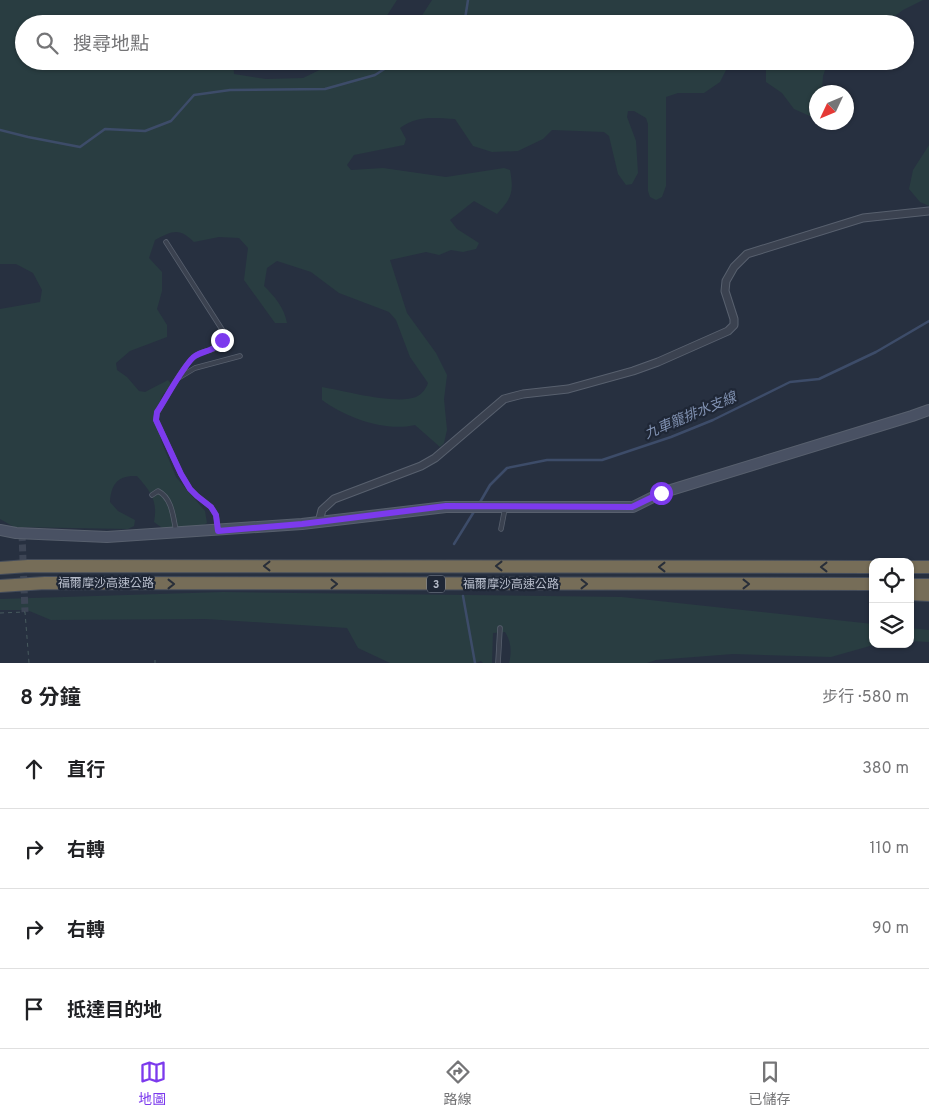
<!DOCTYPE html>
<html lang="zh-TW">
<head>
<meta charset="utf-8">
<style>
	body { margin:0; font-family:Overpass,"Noto Sans TC",sans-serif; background:#f6f6f6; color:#202124 }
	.controls { position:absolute; right:15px; bottom:15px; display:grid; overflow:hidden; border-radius:10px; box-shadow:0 1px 4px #0004 }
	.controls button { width:45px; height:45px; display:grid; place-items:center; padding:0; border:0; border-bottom:1px solid #e0e0e0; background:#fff; color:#202124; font:25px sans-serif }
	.compass { position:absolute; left:809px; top:85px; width:45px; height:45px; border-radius:50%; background:#fff; box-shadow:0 1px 4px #0004; rotate:226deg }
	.stop { position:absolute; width:15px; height:15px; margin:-11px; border:4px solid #7c3aed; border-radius:50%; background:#fff }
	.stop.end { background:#7c3aed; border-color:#fff; box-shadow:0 1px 5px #0008 }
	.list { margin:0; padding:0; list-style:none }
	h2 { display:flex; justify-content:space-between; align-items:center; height:65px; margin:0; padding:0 20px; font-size:21px }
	h2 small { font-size:16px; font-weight:400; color:#757577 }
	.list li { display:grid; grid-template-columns:32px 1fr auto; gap:15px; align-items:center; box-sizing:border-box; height:80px; padding:0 20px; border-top:1px solid #e0e0e0 }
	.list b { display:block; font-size:19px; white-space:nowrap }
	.list em { font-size:16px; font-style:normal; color:#757577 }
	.icon { flex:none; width:28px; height:28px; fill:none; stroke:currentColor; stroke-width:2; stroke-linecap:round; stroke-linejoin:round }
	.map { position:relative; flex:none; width:929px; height:663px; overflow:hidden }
	.search { position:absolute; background:#fff; box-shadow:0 1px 4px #0004; left:15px; right:15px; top:15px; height:55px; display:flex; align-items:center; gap:12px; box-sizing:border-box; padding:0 18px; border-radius:28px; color:#757577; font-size:19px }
	.sheet { height:385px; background:#fff }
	nav { display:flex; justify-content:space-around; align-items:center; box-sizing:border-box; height:70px; border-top:1px solid #e0e0e0; background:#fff; font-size:14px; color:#757577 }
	nav a { display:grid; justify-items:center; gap:2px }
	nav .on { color:#7c3aed }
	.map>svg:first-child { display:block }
</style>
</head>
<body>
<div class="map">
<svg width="929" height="663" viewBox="0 0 929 663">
	<rect width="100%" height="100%" fill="#273040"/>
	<path fill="#293d41" d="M 0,0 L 397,0 L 386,17 L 374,24 L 318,24 L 306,21 L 285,24 L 24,24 L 24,61 L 233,61 L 234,74 L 266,79 L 303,78 L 338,61 L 756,61 L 754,64 L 728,66 L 720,82 L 704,93 L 678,93 L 666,97 L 666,186 L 662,197 L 656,200 L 650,197 L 648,191 L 648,124 L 646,118 L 634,111 L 628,111 L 627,117 L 636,141 L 638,173 L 632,184 L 626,185 L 618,174 L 609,136 L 604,132 L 552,130 L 543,139 L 518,151 L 492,152 L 473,146 L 455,119 C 433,118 418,115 400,128 L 406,139 L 404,145 L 354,155 L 347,165 L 351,170 L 383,168 L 446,177 L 504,168 L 510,170 C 514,192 512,198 497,214 L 474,201 L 450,220 L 457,229 L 479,243 L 476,249 L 463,252 L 451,250 L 439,255 L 426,252 L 390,260 L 407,313 L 436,353 L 447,375 L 444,399 L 447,430 L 444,443 L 440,447 L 415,425 C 385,432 347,418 322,400 L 322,387 C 345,391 396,405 416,397 C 422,394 426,389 428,383 L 410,357 L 396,320 L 389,312 L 339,293 L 311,272 L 277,261 L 267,268 L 264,286 C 275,297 284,307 287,323 L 275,323 L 244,280 L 248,248 L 239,238 L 219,237 L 194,242 C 179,227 172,231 155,240 L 149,258 L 162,272 L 162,291 L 157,309 L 167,325 L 167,337 L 130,351 L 116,363 L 117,370 L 127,377 L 139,391 L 145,392 L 168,380 L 172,385 L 163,394 L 158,406 L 157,425 L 162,443 L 176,477 L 205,511 L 207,523 C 187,534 173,537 154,522 C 158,501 151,492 137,476 C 117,475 111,485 110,502 L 118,511 L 135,520 L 134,526 L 128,529 L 14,527 L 0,519 L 0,309 L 40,302 L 42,290 L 33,273 L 16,264 L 0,264 Z
		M 432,0 L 923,0 L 903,10 L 884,24 L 411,24 L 421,17 Z
		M 769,61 L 828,61 L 823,76 L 822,92 L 816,92 L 816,113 L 812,117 L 794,109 L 782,93 L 766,82 L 766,69 Z
		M 929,145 L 929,206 L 920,202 L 909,189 L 913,170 Z
		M 223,592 L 622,597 L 873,624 L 873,644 L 877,644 L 831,657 L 733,654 L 656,660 L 647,663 L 509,663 C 512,652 511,641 505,632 L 493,633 L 492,663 L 483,663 L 481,661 L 476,663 L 390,663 L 358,648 L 347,628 L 206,619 L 51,620 L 27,610 L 0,610 L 0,599 Z
		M 910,628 L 929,630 L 929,642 L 910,641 Z"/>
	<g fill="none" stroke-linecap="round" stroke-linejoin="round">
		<path stroke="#3d4c69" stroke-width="2.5" d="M 459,24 L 465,19 L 468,0
			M 0,130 L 28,137 L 80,147 L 105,129 L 145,131 L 171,121 L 194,95 L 230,90 L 325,89 L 375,75 L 397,61
			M 479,504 L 490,485 L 507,468 L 547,460 L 602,460 L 671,437 L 713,420 L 790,382 L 819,379 L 876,352 L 929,321
			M 454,544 L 475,510
			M 463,596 L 475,663"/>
		<path stroke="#3d4555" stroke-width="7" stroke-dasharray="7 3.5" stroke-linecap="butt" d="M 22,534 L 25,612"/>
		<defs>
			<path id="lane" d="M 166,242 L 223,331 C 219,357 207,346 194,357 C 183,365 165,400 157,413 L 156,420 L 181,474 L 190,489 L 197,496 L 211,507 L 216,515 L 218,529
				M 180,377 L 195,368 L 240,356
				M 152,495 L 158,491 C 172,498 173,516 176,531
				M 501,529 L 505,508
				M 498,663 L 500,628"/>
			<path id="street" d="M 319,522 L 322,510 L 334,499 L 421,466 L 435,458 L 504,399 L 523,394 L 568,389 L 633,371 L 658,362 L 728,331 L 734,325 L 734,319 L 725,291 L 726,281 L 734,267 L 747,254 L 863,218 L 929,211"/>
			<path id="secondary" d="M 0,530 L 16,533 L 107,537 L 302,524 L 446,507 L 633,507 L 661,493 L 912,416 L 929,410"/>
			<path id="highway" d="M 910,567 L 929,567
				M 0,568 L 28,566 L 873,567
				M 910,585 L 929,585
				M 0,586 L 45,583 L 873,584
				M 910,594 L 929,595"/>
		</defs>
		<use href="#lane" stroke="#58606e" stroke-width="5.5"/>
		<use href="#street" stroke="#58606e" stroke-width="9"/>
		<use href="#secondary" stroke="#58606e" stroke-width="12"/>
		<use href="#highway" stroke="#454d5b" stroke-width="14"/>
		<path stroke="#475a5e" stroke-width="1" stroke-dasharray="4 4" stroke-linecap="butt" d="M 0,613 L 25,612 L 29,663
			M 155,663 L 155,660"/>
		<use href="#lane" stroke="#3b4250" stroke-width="4"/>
		<use href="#street" stroke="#3b4250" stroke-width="7"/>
		<use href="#secondary" stroke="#495163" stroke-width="10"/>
		<use href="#highway" stroke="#766d58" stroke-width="12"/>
	</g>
	<defs><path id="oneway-chevron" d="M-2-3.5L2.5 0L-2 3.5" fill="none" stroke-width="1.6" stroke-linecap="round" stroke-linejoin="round" transform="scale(1.25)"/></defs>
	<g stroke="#282e39">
		<use href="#oneway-chevron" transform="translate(267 566) rotate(-180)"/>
		<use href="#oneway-chevron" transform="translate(499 566) rotate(-180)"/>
		<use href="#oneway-chevron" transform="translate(662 567) rotate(-180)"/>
		<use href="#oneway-chevron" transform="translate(824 567) rotate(-180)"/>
		<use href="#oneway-chevron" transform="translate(171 584)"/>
		<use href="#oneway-chevron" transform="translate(334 584)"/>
		<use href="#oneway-chevron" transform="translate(584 584)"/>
		<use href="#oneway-chevron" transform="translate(746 584)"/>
	</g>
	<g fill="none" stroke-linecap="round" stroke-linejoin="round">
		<path stroke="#7c3aed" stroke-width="6" d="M 222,340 C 210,354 206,349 195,356 C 186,361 164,402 157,412 L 156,420 L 181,474 L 190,489 L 197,496 L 211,507 L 216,515 L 218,531 L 302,524 L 446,506 L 632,507 L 661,493"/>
	</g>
	<g text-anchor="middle" stroke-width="4.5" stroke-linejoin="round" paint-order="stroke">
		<rect fill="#1f2736" stroke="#89909e" stroke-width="1" x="427" y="575.5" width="18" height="17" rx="4"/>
		<g font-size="11" font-weight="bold" fill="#b7bdcb">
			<text x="436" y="588">3</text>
		</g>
		<g font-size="12" fill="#b7bdcb" stroke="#1f2736">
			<text x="106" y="587">福爾摩沙高速公路</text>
			<text x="511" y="588">福爾摩沙高速公路</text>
		</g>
		<g font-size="14" font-style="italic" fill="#8091b1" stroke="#1f2736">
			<text transform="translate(690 415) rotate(-23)" y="5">九車籠排水支線</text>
		</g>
	</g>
</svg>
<div class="controls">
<button><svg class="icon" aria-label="locate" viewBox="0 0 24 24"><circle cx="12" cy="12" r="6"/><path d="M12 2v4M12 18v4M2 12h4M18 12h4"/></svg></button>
<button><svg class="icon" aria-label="layers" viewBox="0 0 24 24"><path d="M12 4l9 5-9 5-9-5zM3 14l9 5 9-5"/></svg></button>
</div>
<svg class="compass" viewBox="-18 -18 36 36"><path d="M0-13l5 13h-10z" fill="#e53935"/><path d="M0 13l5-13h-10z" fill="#757577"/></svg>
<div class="stop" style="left:661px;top:493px"></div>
<div class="stop end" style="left:222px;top:340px"></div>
<div class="search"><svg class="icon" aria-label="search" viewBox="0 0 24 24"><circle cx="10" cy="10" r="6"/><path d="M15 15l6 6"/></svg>搜尋地點</div>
</div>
<section class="sheet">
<h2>8 分鐘<small>步行 · 580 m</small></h2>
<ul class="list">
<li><svg class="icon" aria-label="ahead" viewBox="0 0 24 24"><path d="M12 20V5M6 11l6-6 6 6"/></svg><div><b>直行</b></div><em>380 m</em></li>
<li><svg class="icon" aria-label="right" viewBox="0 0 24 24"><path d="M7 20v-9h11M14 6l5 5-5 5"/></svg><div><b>右轉</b></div><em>110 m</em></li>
<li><svg class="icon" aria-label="right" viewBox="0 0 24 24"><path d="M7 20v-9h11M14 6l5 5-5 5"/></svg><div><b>右轉</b></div><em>90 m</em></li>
<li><svg class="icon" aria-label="arrive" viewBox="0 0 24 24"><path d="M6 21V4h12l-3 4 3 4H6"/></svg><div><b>抵達目的地</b></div></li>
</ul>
</section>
<nav>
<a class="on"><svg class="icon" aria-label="map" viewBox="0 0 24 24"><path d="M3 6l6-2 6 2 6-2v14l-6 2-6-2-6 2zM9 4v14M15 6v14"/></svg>地圖</a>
<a><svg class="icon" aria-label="directions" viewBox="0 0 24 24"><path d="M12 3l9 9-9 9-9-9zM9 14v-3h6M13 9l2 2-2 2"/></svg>路線</a>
<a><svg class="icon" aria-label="saved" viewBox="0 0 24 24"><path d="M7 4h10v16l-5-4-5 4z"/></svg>已儲存</a>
</nav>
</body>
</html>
